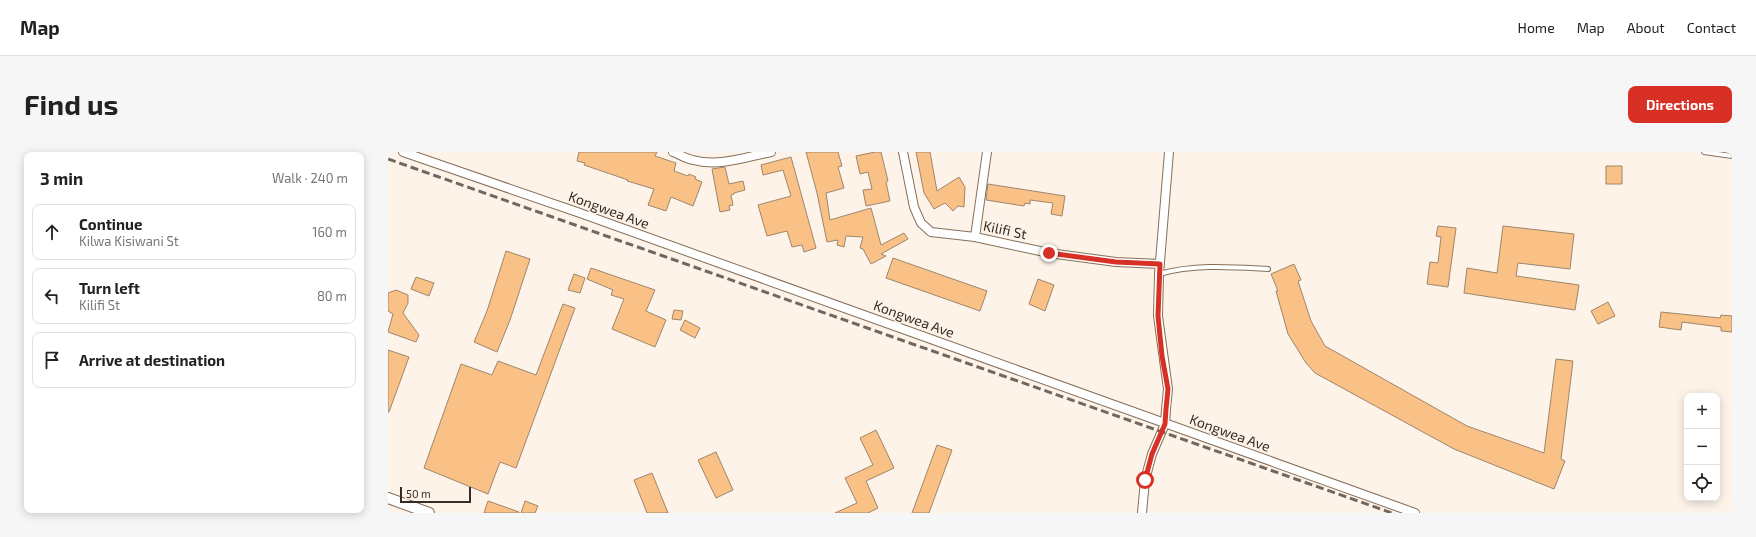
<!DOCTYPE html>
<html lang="en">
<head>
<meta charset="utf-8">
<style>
	body { margin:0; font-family:"Exo 2",sans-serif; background:#f6f6f6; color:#222 }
	.controls { position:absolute; right:12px; bottom:12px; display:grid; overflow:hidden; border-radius:8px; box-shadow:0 2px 10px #0003 }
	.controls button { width:36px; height:36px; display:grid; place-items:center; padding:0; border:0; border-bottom:1px solid #e0e0e0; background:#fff; color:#222; font:20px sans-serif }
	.scale { position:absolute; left:12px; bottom:10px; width:71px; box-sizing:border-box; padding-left:4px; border:2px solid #362c23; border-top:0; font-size:11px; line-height:14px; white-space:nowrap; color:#362c23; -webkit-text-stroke:3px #fef3e9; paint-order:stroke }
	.stop { position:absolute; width:12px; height:12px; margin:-9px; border:3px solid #d93025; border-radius:50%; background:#fff }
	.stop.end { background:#d93025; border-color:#fff; box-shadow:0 1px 4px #0008 }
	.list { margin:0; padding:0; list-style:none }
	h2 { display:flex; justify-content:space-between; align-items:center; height:52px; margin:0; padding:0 16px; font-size:17px }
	h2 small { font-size:13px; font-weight:400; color:#767676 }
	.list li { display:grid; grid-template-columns:26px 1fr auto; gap:12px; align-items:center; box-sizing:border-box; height:56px; margin:0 8px 8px; padding:0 8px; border:1px solid #e0e0e0; border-radius:8px }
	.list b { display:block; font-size:15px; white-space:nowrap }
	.list p { margin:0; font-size:13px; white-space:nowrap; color:#767676 }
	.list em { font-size:13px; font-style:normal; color:#767676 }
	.icon { flex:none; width:22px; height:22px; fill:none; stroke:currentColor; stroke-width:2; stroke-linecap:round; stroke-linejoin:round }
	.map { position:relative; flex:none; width:1344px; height:361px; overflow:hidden; border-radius:8px }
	header { display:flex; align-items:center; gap:24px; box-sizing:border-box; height:56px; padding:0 20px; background:#fff; border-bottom:1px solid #e0e0e0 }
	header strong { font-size:19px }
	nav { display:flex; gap:22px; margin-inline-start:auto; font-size:14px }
	.intro { display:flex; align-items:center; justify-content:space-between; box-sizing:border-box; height:96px; padding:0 24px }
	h1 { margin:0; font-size:28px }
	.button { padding:10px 18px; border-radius:8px; background:#d93025; color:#fff; font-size:14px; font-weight:700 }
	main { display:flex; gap:24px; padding:0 24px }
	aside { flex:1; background:#fff; border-radius:8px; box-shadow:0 2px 10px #0003 }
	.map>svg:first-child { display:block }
</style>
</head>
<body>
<header>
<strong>Map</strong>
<nav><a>Home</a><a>Map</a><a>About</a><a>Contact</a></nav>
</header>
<div class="intro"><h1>Find us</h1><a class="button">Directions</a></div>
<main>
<aside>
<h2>3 min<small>Walk · 240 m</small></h2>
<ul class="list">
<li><svg class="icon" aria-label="ahead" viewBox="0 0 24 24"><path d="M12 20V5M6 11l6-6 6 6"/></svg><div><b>Continue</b><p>Kilwa Kisiwani St</p></div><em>160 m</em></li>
<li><svg class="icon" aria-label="left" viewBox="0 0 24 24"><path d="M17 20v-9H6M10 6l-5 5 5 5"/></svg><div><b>Turn left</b><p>Kilifi St</p></div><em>80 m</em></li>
<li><svg class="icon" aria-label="arrive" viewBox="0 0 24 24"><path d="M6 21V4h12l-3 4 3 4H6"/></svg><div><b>Arrive at destination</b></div></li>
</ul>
</aside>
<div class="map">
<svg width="1344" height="361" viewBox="0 0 1344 361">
	<rect width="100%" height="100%" fill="#fef3e9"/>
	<path fill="#f9c185" stroke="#9d866e" d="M 191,0 L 269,0 L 267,4 L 288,11 L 286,19 L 300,24 L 301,22 L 308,25 L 307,27 L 314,30 L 305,54 L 283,45 L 278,59 L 260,53 L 266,37 L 239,29 L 240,28 L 196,13 L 197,11 L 189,9 Z
		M 418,0 L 450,0 L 454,14 L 450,15 L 456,36 L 438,41 L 442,68 L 483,56 L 493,93 L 516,81 L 520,87 L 493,102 L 498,104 L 483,112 L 475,97 L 472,96 L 475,85 L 458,84 L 456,95 L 449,93 L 450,88 L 439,90 L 429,41 Z
		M 487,0 L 493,0 L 500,29 L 498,30 L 502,49 L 478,54 L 475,38 L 484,37 L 480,20 L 472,22 L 468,4 Z
		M 528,0 L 542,0 L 549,39 L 571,25 L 577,35 L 576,55 L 570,54 L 565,59 L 557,51 L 546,57 L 536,41 Z
		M 403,5 L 428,96 L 416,100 L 414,93 L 404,95 L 399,79 L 379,84 L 370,53 L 403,44 L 395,18 L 375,23 L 373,13 Z
		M 1218,14 L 1234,14 L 1234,32 L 1218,32 Z
		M 337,15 L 341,32 L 355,29 L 357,38 L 346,41 L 346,42 L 343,43 L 345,53 L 341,54 L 342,58 L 332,60 L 324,17 Z
		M 600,32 L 677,44 L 674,64 L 663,62 L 665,51 L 642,48 L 642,52 L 637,51 L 636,54 L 598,48 Z
		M 1050,74 L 1068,76 L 1060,135 L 1039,132 L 1042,110 L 1050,111 L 1053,85 L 1048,84 Z
		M 1115,74 L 1186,82 L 1182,117 L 1130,111 L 1128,124 L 1191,133 L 1187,158 L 1076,141 L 1079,116 L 1109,121 Z
		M 118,99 L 142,107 L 122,168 L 109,200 L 86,190 L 99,159 Z
		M 505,106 L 599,139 L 592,159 L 498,126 Z
		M 906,112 L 913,128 L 910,129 L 923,169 L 937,194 L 1079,274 L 1156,301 L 1168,207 L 1185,209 L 1173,307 L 1177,309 L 1166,337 L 1066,297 L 927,221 L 918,211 L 900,182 L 888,139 L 890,139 L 883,122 Z
		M 203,116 L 267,138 L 258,159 L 278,168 L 267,195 L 224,177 L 236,147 L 223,143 L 225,138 L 199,127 Z
		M 186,122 L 197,126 L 192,141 L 180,138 Z
		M 28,125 L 46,131 L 41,144 L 23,137 Z
		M 650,127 L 666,133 L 657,159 L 641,152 Z
		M 8,138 L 20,143 L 20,151 L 15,161 L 31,183 L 28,190 L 0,180 L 5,162 L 0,159 L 0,141 Z
		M 1220,150 L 1227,164 L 1210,172 L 1203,159 Z
		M 175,152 L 187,156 L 128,316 L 112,310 L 100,342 L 36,316 L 73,212 L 104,223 L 110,209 L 148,223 Z
		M 286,158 L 295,159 L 293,168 L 284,167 Z
		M 1273,160 L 1332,166 L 1333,163 L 1344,164 L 1344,180 L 1333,179 L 1333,175 L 1294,170 L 1293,178 L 1271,175 Z
		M 297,168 L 312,176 L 307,186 L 292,178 Z
		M 0,198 L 21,205 L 1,260 L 0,260 Z
		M 488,278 L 506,316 L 478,329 L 490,356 L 480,361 L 447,361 L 469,351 L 457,326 L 485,313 L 472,286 Z
		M 549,293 L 564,298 L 541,361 L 524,361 Z
		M 328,300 L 345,338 L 328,346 L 310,308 Z
		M 264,321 L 280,361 L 259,361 L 246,328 Z
		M 100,349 L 131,360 L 131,361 L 96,361 Z
		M 137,349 L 150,354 L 147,361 L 133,361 Z"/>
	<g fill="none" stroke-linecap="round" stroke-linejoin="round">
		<defs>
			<path id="service" d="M 1316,0 L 1344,4
				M 771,122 C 807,112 843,115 880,117"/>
			<path id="minor" d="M 15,0 L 192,61 L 1027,361
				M 285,0 C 291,2 298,7 305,8 C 331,15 358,5 383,0
				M 515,0 L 526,55 L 533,71 L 543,80 L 587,85 L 661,101 L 728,110 L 772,112
				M 587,85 L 599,0
				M 754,361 L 757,328 L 764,302 L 777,272 L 778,257 L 780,237 L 770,164 L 771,122 L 781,0"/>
			<path id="tertiary" d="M 0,346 L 41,361"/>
		</defs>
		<use href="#service" stroke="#867059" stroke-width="6"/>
		<use href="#minor" stroke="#867059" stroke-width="10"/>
		<use href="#tertiary" stroke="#867059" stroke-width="12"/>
		<use href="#service" stroke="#fff" stroke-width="4"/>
		<use href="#minor" stroke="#fff" stroke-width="8"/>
		<use href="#tertiary" stroke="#fff" stroke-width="10"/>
		<path stroke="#71675e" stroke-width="3" stroke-dasharray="8 4" stroke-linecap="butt" d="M 0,7 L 1004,361"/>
	</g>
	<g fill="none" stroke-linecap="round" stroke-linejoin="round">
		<path stroke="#d93025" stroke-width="5" d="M 661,101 L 728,110 L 772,112 L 770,164 L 774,204 L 780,237 L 778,257 L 777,272 L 764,302 L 757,328"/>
	</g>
	<g text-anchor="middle" stroke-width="3.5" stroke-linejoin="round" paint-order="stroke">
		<g font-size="14" fill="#362c23" stroke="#fef3e9">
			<text transform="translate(221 58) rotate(20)" y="5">Kongwea Ave</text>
			<text transform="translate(617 78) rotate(12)" y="5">Kilifi St</text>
			<text transform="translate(526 167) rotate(20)" y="5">Kongwea Ave</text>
			<text transform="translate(842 281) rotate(20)" y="5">Kongwea Ave</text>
		</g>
	</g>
</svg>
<div class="controls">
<button>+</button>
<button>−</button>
<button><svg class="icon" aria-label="locate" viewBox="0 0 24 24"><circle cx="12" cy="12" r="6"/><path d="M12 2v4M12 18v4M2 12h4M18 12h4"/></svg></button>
</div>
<div class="scale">50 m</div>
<div class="stop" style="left:757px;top:328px"></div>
<div class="stop end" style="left:661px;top:101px"></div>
</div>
</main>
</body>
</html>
